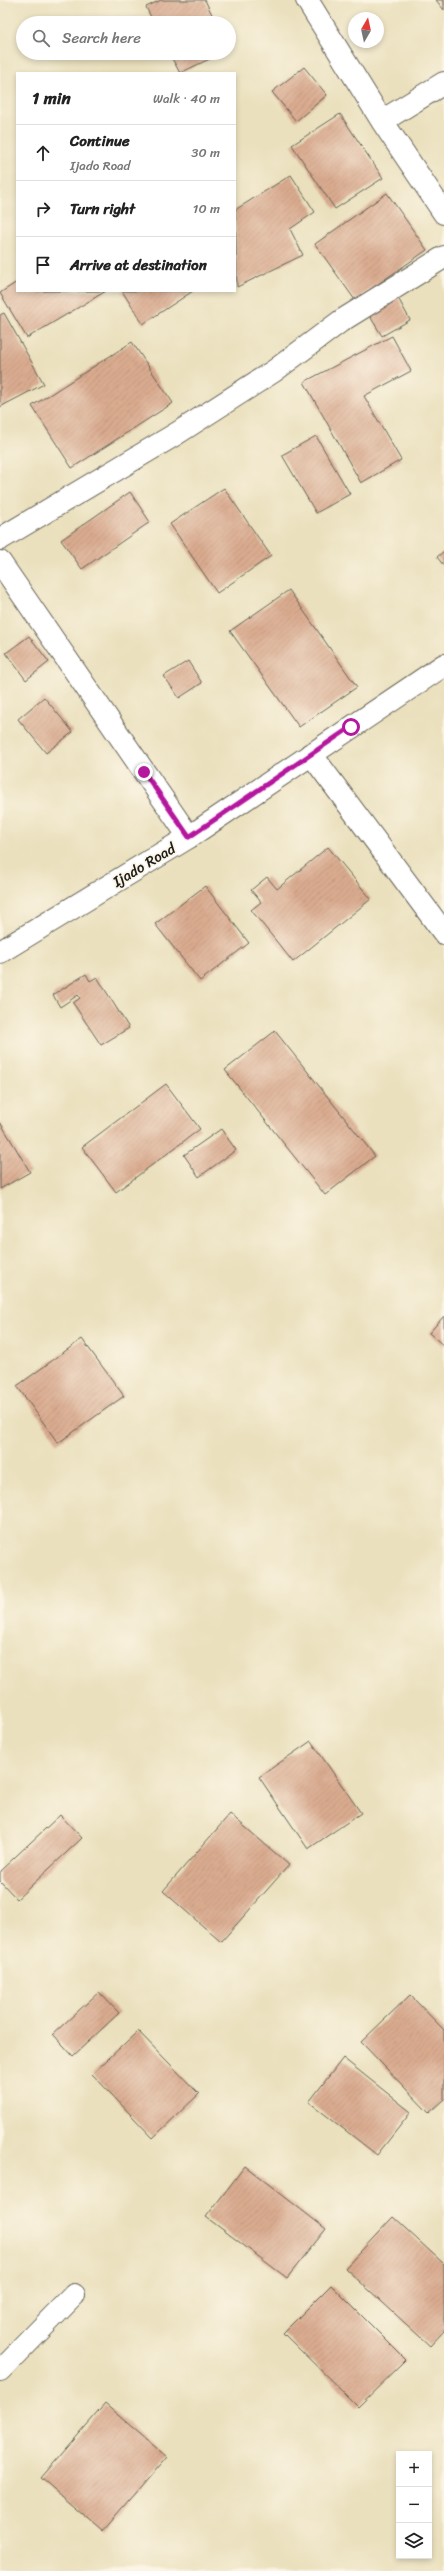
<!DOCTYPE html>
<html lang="en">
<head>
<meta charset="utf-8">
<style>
	body { margin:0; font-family:Sriracha,sans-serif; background:#f2f2f2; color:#222 }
	.controls { position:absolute; right:12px; bottom:12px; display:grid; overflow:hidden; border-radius:0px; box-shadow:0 2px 6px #0003 }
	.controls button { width:36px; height:36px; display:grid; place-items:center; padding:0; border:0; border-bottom:1px solid #e0e0e0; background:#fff; color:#222; font:20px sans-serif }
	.compass { position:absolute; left:348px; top:12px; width:36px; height:36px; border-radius:50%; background:#fff; box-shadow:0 2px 6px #0003; rotate:9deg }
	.stop { position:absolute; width:12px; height:12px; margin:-9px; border:3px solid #b5179e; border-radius:50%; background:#fff }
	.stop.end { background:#b5179e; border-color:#fff; box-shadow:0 1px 4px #0008 }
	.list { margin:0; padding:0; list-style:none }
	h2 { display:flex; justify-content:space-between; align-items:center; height:52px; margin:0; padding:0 16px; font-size:17px }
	h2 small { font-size:13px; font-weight:400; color:#767676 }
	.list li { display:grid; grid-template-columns:26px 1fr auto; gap:12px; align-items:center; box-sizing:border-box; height:56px; padding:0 16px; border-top:1px solid #e0e0e0 }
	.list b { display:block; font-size:15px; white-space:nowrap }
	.list p { margin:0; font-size:13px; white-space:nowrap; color:#767676 }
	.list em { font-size:13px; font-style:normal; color:#767676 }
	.icon { flex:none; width:22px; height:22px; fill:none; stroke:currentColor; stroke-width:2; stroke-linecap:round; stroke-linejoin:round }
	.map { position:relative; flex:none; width:444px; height:2571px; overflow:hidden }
	.search { position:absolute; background:#fff; box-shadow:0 2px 6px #0003; left:16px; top:16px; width:220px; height:44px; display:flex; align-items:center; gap:10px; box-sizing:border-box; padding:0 14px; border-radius:22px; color:#767676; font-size:15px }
	.panel { position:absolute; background:#fff; box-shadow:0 2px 6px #0003; left:16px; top:72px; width:220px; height:220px; border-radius:0px }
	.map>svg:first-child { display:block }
</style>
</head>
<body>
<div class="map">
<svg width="444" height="2571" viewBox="0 0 444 2571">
	<defs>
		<pattern id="building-hatch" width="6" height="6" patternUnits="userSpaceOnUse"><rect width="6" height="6" fill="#daab8f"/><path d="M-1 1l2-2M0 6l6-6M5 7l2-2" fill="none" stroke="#ba937b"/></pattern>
	</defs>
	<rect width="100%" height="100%" fill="#fcf5e5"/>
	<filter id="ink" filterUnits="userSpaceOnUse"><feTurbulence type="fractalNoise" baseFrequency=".025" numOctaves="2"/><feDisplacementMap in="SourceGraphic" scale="8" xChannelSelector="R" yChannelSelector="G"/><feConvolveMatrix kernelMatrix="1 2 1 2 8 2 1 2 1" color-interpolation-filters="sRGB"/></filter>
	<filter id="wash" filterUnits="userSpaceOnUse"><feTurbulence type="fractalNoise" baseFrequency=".012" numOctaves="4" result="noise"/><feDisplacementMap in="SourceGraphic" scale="16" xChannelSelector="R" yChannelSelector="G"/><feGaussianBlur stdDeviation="0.9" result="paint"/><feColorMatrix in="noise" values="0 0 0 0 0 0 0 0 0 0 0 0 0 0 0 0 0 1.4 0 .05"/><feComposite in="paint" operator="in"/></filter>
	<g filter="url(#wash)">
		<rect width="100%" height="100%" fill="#eae0bd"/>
		<g id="blocks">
			<path fill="url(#building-hatch)" d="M 161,0 L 205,0 L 216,23 L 154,23 L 146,7 Z
				M 436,0 L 444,0 L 444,10 Z
				M 169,53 L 222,53 L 180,73 Z
				M 304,67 L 327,95 L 296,121 L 272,92 Z
				M 340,114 L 383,178 L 335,209 L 292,145 Z
				M 291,175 L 315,212 L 290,229 L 303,255 L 237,287 L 235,210 Z
				M 387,193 L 427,250 L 355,300 L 315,244 Z
				M 17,282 L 17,291 L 106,291 L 27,338 L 0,293 Z
				M 122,291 L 193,291 L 143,324 Z
				M 397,296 L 410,320 L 382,336 L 368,313 Z
				M 4,313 L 44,384 L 0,407 L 0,315 Z
				M 392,336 L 411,371 L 364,396 L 401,460 L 361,483 L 304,382 Z
				M 132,342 L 173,403 L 72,468 L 32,406 Z
				M 316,436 L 350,494 L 316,513 L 282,455 Z
				M 224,488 L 271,556 L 217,593 L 170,524 Z
				M 130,492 L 150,522 L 82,569 L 61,540 Z
				M 444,551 L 444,566 L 437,557 Z
				M 289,590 L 357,687 L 299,727 L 230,631 Z
				M 29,636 L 49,662 L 26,680 L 6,653 Z
				M 188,661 L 202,683 L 179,698 L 164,676 Z
				M 44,697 L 73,732 L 46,753 L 18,719 Z
				M 328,847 L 371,899 L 293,962 L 251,910 L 261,902 L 251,890 L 267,877 L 277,889 Z
				M 205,886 L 249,943 L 200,981 L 155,924 Z
				M 86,974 L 90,981 L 97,977 L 129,1028 L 101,1045 L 73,1003 L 80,998 L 78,995 L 60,1007 L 53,995 Z
				M 275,1031 L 375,1156 L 325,1195 L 225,1070 Z
				M 166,1084 L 200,1129 L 116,1192 L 82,1147 Z
				M 0,1122 L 30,1172 L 0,1189 Z
				M 221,1129 L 236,1150 L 199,1177 L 184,1155 Z
				M 444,1316 L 444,1346 L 429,1333 Z
				M 82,1339 L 124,1396 L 58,1443 L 17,1386 Z
				M 311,1741 L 361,1813 L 308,1849 L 259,1777 Z
				M 230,1814 L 289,1865 L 221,1942 L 163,1891 Z
				M 60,1815 L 82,1838 L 17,1899 L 0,1881 L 0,1871 Z
				M 99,1992 L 119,2013 L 73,2056 L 53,2034 Z
				M 410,1995 L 444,2030 L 444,2099 L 429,2113 L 361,2042 Z
				M 138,2031 L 199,2094 L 153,2138 L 92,2074 Z
				M 343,2058 L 411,2112 L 377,2155 L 309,2102 Z
				M 245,2166 L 326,2229 L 287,2278 L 206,2217 Z
				M 393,2217 L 444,2264 L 444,2331 L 430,2346 L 345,2268 Z
				M 331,2285 L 406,2360 L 358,2407 L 283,2333 Z
				M 105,2404 L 167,2457 L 103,2531 L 41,2478 Z"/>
		</g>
	</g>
	<g filter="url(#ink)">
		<use href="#blocks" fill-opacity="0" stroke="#646154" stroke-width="1"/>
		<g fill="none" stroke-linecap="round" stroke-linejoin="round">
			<defs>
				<path id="minor" d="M 307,0 L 382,121 L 444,213
					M 382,121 L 444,83
					M 0,539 L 176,434 L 274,371 L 341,321 L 444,257
					M 0,562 L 189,837
					M 311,754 L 444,933
					M 0,2371 L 74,2295"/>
				<path id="tertiary" d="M 0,952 L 189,837 L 444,665"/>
			</defs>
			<use href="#minor" stroke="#646154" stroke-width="24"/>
			<use href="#tertiary" stroke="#646154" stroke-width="24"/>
			<use href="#minor" stroke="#fff" stroke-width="22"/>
			<use href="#tertiary" stroke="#fff" stroke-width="22"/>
		</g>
	</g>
	<g fill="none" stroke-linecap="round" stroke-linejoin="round" filter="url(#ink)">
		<path stroke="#b5179e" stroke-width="5" d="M 144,772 L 189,837 L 351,727"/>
	</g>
	<g text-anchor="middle" stroke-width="3.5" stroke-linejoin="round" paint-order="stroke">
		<g font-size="15" fill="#1c1c1c" stroke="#fcf5e5">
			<text transform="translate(144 865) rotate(-31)" y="5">Ijado Road</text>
		</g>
	</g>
</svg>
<div class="controls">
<button>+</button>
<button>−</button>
<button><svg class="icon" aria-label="layers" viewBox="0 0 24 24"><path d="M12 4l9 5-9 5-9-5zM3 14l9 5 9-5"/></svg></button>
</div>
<svg class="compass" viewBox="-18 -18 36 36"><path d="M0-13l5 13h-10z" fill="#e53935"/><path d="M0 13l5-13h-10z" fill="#767676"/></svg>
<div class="stop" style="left:351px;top:727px"></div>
<div class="stop end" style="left:144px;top:772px"></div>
<div class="search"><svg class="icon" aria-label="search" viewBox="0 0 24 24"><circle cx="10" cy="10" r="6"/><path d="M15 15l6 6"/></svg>Search here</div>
<section class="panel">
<h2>1 min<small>Walk · 40 m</small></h2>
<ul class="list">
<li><svg class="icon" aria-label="ahead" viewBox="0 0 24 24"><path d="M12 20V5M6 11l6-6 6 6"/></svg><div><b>Continue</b><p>Ijado Road</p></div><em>30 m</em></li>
<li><svg class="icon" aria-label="right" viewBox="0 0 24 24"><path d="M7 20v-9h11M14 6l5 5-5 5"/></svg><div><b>Turn right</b></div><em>10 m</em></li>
<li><svg class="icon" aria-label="arrive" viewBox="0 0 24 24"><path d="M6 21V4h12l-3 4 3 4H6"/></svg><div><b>Arrive at destination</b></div></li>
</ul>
</section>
</div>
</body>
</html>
